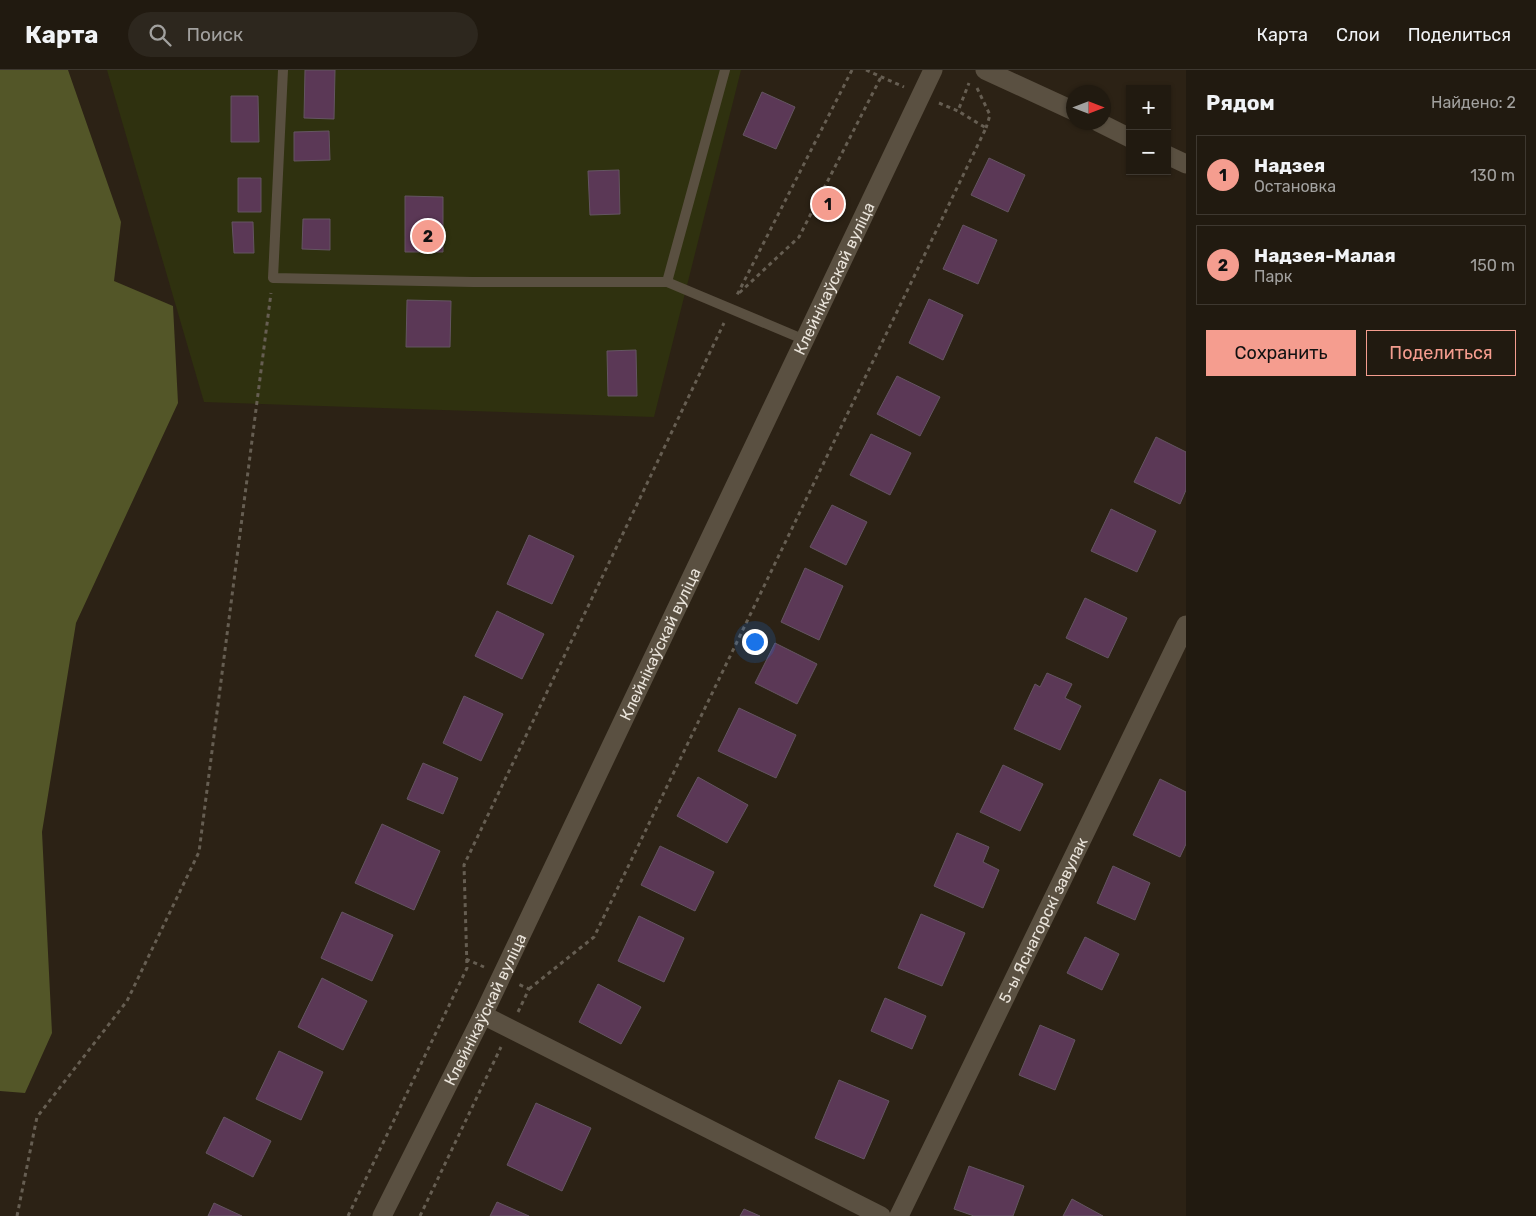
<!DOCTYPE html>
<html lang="ru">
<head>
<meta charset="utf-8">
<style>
	body { margin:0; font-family:Rubik,sans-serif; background:#2d271e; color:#f1f3f6 }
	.controls { position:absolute; right:15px; top:15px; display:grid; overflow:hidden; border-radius:0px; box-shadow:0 1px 4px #0004 }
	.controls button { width:45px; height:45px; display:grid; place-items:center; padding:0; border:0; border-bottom:1px solid #3e3830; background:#211a10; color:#f1f3f6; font:25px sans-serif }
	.compass { position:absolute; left:1066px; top:15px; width:45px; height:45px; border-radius:50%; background:#211a10; box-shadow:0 1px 4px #0004; rotate:90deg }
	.you { position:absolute; left:754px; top:571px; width:18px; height:18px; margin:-12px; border:4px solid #fff; border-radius:50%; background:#1a73e8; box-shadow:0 0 0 8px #1a73e833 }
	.badge { display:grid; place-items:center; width:32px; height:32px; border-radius:50%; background:#f59d8f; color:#111; font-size:16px; font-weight:700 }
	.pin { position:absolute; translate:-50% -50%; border:2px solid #fff; box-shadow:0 1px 5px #0006 }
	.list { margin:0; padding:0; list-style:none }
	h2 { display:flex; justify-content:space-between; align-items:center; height:65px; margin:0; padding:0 20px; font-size:21px }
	h2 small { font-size:16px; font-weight:400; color:#a2a19f }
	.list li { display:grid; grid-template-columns:32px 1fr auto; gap:15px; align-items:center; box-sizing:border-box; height:80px; margin:0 10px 10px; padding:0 10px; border:1px solid #3e3830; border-radius:0px }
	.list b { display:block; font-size:19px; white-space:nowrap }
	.list p { margin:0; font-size:16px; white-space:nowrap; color:#a2a19f }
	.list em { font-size:16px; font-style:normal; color:#a2a19f }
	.actions { display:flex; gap:10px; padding:15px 20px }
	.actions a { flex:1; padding:11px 0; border:1px solid #f59d8f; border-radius:0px; text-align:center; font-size:18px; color:#f59d8f }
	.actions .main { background:#f59d8f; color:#111 }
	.icon { flex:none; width:28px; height:28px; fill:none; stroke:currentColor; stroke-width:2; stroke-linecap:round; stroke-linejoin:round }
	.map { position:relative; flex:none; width:1186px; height:1146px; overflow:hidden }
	header { display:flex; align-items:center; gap:30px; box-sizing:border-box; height:70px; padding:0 25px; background:#211a10; border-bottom:1px solid #3e3830 }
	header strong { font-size:24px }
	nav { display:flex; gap:28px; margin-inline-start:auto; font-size:18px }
	.search { width:350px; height:45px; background:#2d271e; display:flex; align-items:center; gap:12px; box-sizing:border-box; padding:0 18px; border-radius:28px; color:#a2a19f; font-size:19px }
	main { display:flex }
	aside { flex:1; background:#211a10 }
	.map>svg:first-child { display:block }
</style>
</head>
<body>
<header>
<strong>Карта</strong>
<div class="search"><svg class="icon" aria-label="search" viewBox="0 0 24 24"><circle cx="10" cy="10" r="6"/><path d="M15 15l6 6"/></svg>Поиск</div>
<nav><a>Карта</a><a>Слои</a><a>Поделиться</a></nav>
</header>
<main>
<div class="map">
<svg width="1186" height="1146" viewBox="0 0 1186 1146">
	<rect width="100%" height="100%" fill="#2c2215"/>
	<path fill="#2f310f" d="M 107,0 L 741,0 L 654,347 L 204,332 Z"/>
	<path fill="#535628" d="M 0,0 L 68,0 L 121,152 L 114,211 L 173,236 L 178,333 L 76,553 L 42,762 L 52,963 L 25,1023 L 0,1021 Z"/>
	<path fill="#5b3856" stroke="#645561" d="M 305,0 L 335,0 L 334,49 L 304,48 Z
		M 762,22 L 795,37 L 776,79 L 743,65 Z
		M 231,26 L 258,26 L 259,72 L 231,72 Z
		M 329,61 L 330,90 L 294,91 L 294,62 Z
		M 989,88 L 1025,105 L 1008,142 L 971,125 Z
		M 619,100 L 620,144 L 590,145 L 588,101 Z
		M 238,108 L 261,108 L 261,142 L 238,142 Z
		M 405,126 L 443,127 L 443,182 L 405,182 Z
		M 303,149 L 330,149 L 330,180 L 302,179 Z
		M 232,152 L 253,152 L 254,183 L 234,183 Z
		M 963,155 L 997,170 L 978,214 L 943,199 Z
		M 929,229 L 963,245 L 943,290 L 909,273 Z
		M 407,230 L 451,231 L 450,277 L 406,277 Z
		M 636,280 L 637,326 L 608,326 L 607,281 Z
		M 897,306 L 940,327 L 920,366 L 877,344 Z
		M 871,364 L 911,383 L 890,425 L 850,405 Z
		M 1156,367 L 1186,382 L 1186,420 L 1180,434 L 1134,412 Z
		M 832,435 L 867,452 L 846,495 L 810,477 Z
		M 1111,439 L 1156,461 L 1137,502 L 1091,481 Z
		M 529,465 L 574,486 L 552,534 L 507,514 Z
		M 805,498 L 843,516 L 819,570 L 781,552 Z
		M 1085,528 L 1127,548 L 1108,588 L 1066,568 Z
		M 497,541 L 544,564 L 522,609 L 475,586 Z
		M 775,573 L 817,594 L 797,634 L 755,613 Z
		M 1047,603 L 1072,614 L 1065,628 L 1081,636 L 1060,680 L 1014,659 L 1035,614 L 1040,617 Z
		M 464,626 L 503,644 L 481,691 L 443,673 Z
		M 739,638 L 796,665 L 776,708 L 718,681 Z
		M 423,693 L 458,708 L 443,744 L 407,729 Z
		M 1003,695 L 1043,714 L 1020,761 L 980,742 Z
		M 698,707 L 748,735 L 727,773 L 677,746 Z
		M 1160,709 L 1186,722 L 1186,774 L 1180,787 L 1133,765 Z
		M 382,754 L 440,781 L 414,840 L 355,813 Z
		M 957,763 L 989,777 L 983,792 L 999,800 L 983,838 L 934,816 Z
		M 660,776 L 714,802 L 695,841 L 641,815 Z
		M 1113,796 L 1150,813 L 1135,850 L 1097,833 Z
		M 342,842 L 393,865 L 372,911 L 321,888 Z
		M 921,844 L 965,863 L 942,916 L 898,898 Z
		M 639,846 L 684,868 L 664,912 L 618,891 Z
		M 1085,867 L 1119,884 L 1102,920 L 1067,903 Z
		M 322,908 L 367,931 L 343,980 L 298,957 Z
		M 598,914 L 641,937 L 621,974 L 579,952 Z
		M 885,928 L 926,946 L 912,979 L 871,961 Z
		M 1040,955 L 1075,970 L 1055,1020 L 1019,1005 Z
		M 279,981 L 323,1002 L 301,1050 L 256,1029 Z
		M 839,1010 L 889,1031 L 864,1089 L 815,1068 Z
		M 536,1033 L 591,1058 L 562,1121 L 507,1095 Z
		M 224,1047 L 271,1071 L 253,1107 L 206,1083 Z
		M 969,1096 L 1024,1116 L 1013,1146 L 974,1146 L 954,1139 Z
		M 1072,1129 L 1103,1146 L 1063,1146 Z
		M 497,1132 L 529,1146 L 490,1146 Z
		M 214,1133 L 242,1146 L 208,1146 Z
		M 744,1139 L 760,1146 L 740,1146 Z"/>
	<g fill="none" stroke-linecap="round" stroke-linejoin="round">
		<path stroke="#665e52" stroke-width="3" stroke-dasharray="4 4" stroke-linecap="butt" d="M 852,0 L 737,225 L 799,167 L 881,7
			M 866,0 L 904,17
			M 977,18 L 990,45 L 986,58
			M 939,33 L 958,41 L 969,13
			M 466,889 L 484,897
			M 529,919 L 594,867 L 986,58 L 958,41
			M 518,942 L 529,919 L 518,914
			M 17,1146 L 37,1047 L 127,931 L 199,782 L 271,223
			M 348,1146 L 467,898 L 464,795 L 724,253
			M 420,1146 L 501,977"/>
		<path stroke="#5a5041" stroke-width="10" d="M 283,0 L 273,208 L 473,212 L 667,212 L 725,0
			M 667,212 L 805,270"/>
		<g stroke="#5a5041" stroke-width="19">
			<path d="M 985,0 L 1074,41"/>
			<path d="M 1098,52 L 1130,68"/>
			<path d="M 1167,85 L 1186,94"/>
			<path d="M 483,945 L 881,1146"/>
			<path id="s1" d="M 382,1146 L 483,945 L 933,0"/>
			<path id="s2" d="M 899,1146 L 1186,555"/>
		</g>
	</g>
	<g text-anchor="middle" stroke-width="4.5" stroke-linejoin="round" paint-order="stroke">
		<g font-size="16" fill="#eae4db" stroke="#2c2215">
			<text dy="6" stroke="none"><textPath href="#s1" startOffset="1041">Клейнікаўскай вуліца</textPath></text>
			<text dy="6" stroke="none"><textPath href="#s1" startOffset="636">Клейнікаўскай вуліца</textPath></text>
			<text dy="6" stroke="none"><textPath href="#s2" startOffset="329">5-ы Яснагорскі завулак</textPath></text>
			<text dy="6" stroke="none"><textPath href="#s1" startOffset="231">Клейнікаўскай вуліца</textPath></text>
		</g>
	</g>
</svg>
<div class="controls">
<button>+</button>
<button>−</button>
</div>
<svg class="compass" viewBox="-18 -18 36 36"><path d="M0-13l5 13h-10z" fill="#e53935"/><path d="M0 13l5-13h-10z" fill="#a2a19f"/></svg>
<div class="you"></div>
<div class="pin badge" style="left:828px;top:134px">1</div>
<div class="pin badge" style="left:428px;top:166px">2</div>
</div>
<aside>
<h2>Рядом<small>Найдено: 2</small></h2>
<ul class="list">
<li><span class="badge">1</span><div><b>Надзея</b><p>Остановка</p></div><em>130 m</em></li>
<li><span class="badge">2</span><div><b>Надзея-Малая</b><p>Парк</p></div><em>150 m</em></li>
</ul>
<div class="actions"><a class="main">Сохранить</a><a>Поделиться</a></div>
</aside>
</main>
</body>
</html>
